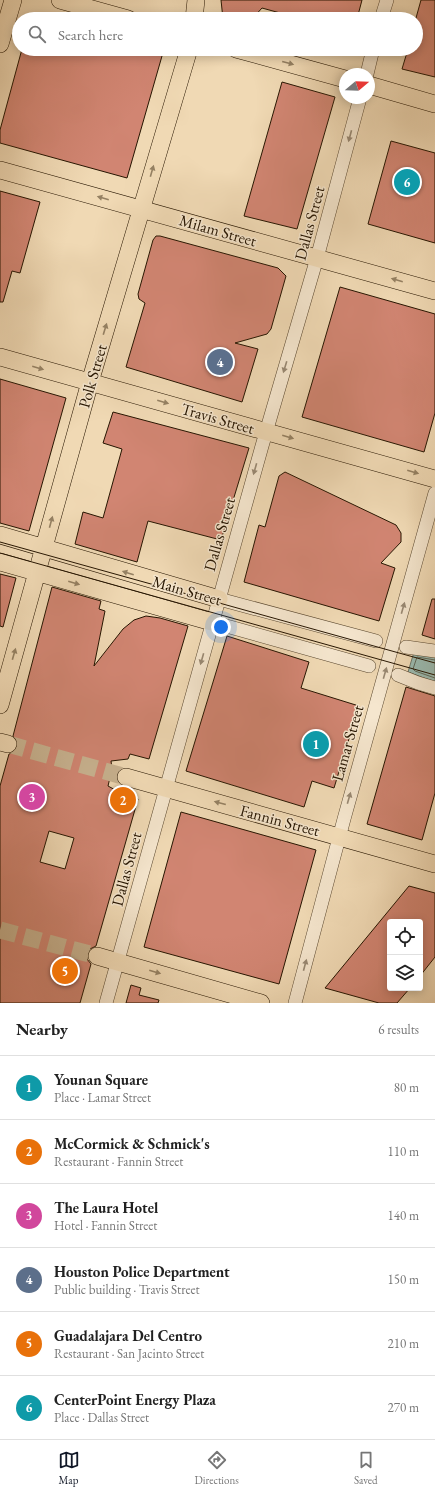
<!DOCTYPE html>
<html lang="en">
<head>
<meta charset="utf-8">
<style>
	body { margin:0; font-family:"EB Garamond",serif; background:#f2f2f2; color:#222 }
	.controls { position:absolute; right:12px; bottom:12px; display:grid; overflow:hidden; border-radius:4px; box-shadow:0 2px 10px #0003 }
	.controls button { width:36px; height:36px; display:grid; place-items:center; padding:0; border:0; border-bottom:1px solid #e0e0e0; background:#fff; color:#222; font:20px sans-serif }
	.compass { position:absolute; left:339px; top:68px; width:36px; height:36px; border-radius:50%; background:#fff; box-shadow:0 2px 10px #0003; rotate:71deg }
	.you { position:absolute; left:221px; top:627px; width:14px; height:14px; margin:-10px; border:3px solid #fff; border-radius:50%; background:#1a73e8; box-shadow:0 0 0 6px #1a73e833 }
	.badge { display:grid; place-items:center; width:26px; height:26px; border-radius:50%; background:#111827; color:#fff; font-size:13px; font-weight:700 }
	.pin { position:absolute; translate:-50% -50%; border:2px solid #fff; box-shadow:0 1px 4px #0006 }
	.list { margin:0; padding:0; list-style:none }
	h2 { display:flex; justify-content:space-between; align-items:center; height:52px; margin:0; padding:0 16px; font-size:17px }
	h2 small { font-size:13px; font-weight:400; color:#767676 }
	.list li { display:grid; grid-template-columns:26px 1fr auto; gap:12px; align-items:center; box-sizing:border-box; height:64px; padding:0 16px; border-top:1px solid #e0e0e0 }
	.list b { display:block; font-size:15px; white-space:nowrap }
	.list p { margin:0; font-size:13px; white-space:nowrap; color:#767676 }
	.list em { font-size:13px; font-style:normal; color:#767676 }
	.icon { flex:none; width:22px; height:22px; fill:none; stroke:currentColor; stroke-width:2; stroke-linecap:round; stroke-linejoin:round }
	.map { position:relative; flex:none; width:435px; height:1003px; overflow:hidden }
	.search { position:absolute; background:#fff; box-shadow:0 2px 10px #0003; left:12px; right:12px; top:12px; height:44px; display:flex; align-items:center; gap:10px; box-sizing:border-box; padding:0 14px; border-radius:22px; color:#767676; font-size:15px }
	.sheet { height:436px; background:#fff }
	nav { display:flex; justify-content:space-around; align-items:center; box-sizing:border-box; height:56px; border-top:1px solid #e0e0e0; background:#fff; font-size:11px; color:#767676 }
	nav a { display:grid; justify-items:center; gap:2px }
	nav .on { color:#111827 }
	.map>svg:first-child { display:block }
</style>
</head>
<body>
<div class="map">
<svg width="435" height="1003" viewBox="0 0 435 1003">
	<rect width="100%" height="100%" fill="#f0d9b4"/>
	<filter id="stains"><feTurbulence type="fractalNoise" baseFrequency=".005" numOctaves="4"/><feColorMatrix values="0 0 0 0 .2 0 0 0 0 .09 0 0 0 0 .02 0 0 0 .5 -.17"/></filter>
	<radialGradient id="worn" r=".72"><stop offset=".6" stop-color="#630" stop-opacity="0"/><stop offset="1" stop-color="#630" stop-opacity=".3"/></radialGradient>
	<path fill="#9abab0" stroke="#6c786a" d="M 414,652 L 435,657 L 435,682 L 408,672 Z"/>
	<g fill="none" stroke-linecap="round" stroke-linejoin="round">
		<path stroke="#606858" stroke-width="1" d="M 435,660 L 417,657 L 413,669 L 415,671 L 435,678"/>
	</g>
	<path fill="#d18572" stroke="#261501" fill-rule="evenodd" d="M 221,0 L 362,0 L 357,19 L 302,19 L 262,8 L 252,19 L 223,19 Z
		M 421,0 L 435,0 L 435,77 L 402,69 L 408,49 L 416,49 L 416,18 Z
		M 22,49 L 164,49 L 127,178 L 0,143 L 0,130 Z
		M 282,82 L 335,97 L 297,229 L 244,216 Z
		M 391,141 L 435,153 L 435,243 L 368,224 Z
		M 0,191 L 40,202 L 20,273 L 12,271 L 3,302 L 0,302 Z
		M 156,236 L 160,236 L 278,268 L 286,276 L 271,329 L 267,334 L 235,343 L 258,349 L 242,402 L 126,367 L 145,303 L 139,299 L 138,294 L 153,240 Z
		M 340,287 L 435,314 L 435,413 L 424,452 L 302,417 Z
		M 0,379 L 66,398 L 29,531 L 0,523 Z
		M 113,412 L 249,448 L 221,540 L 148,521 L 137,562 L 75,544 L 83,512 L 103,518 L 122,449 L 103,443 Z
		M 285,472 L 396,525 L 401,533 L 401,542 L 381,563 L 395,568 L 379,621 L 244,582 L 259,525 L 265,527 L 279,476 Z
		M 0,574 L 16,578 L 3,627 L 0,626 Z
		M 52,587 L 101,601 L 99,609 L 105,611 L 94,666 L 123,629 L 134,620 L 146,616 L 160,618 L 188,626 L 149,759 L 130,754 L 128,759 L 111,761 L 112,769 L 108,786 L 119,792 L 119,795 L 138,799 L 96,946 L 90,949 L 88,953 L 87,959 L 91,964 L 80,1003 L 0,1003 L 0,786 L 9,754 L 15,751 L 18,747 L 17,741 L 13,736 ZM 49,831 L 74,838 L 65,869 L 40,862 Z
		M 432,599 L 435,599 L 435,639 L 422,635 Z
		M 227,636 L 309,662 L 301,688 L 359,706 L 334,788 L 312,781 L 304,807 L 186,771 Z
		M 406,687 L 435,696 L 435,793 L 422,840 L 367,824 Z
		M 181,812 L 316,850 L 279,984 L 144,947 Z
		M 409,886 L 435,893 L 435,957 L 420,976 L 420,922 L 390,922 L 390,988 L 410,988 L 397,1003 L 379,1003 L 325,988 Z
		M 131,985 L 141,988 L 139,995 L 159,1000 L 158,1003 L 126,1003 Z"/>
	<g fill="none" stroke-linecap="round" stroke-linejoin="round">
		<path stroke="#c8b290" stroke-width="17" stroke-dasharray="17 8" stroke-linecap="butt" d="M 8,744 L 126,777
			M 0,930 L 97,956"/>
		<defs>
			<path id="minor" d="M 381,19 L 387,0
				M 367,74 L 373,49
				M 219,599 L 376,641
				M 212,622 L 369,666
				M 406,647 L 435,651
				M 398,675 L 418,683 L 435,688
				M 106,1003 L 262,446 L 317,258 L 360,98
				M 295,1003 L 344,819 L 435,493"/>
			<path id="major" d="M 60,0 L 128,19
				M 194,19 L 196,0
				M 0,44 L 13,0
				M 236,49 L 345,79
				M 369,85 L 435,104
				M 0,170 L 435,291
				M 0,357 L 435,479
				M 0,535 L 219,599
				M 0,562 L 212,622
				M 0,705 L 90,382 L 189,49
				M 0,742 L 8,744
				M 126,777 L 435,864
				M 97,956 L 261,1003"/>
		</defs>
		<use href="#minor" stroke="#58462e" stroke-width="14"/>
		<use href="#major" stroke="#261501" stroke-width="18"/>
		<use href="#minor" stroke="#f5e6ce" stroke-width="13"/>
		<use href="#major" stroke="#f0d9b4" stroke-width="17"/>
		<path stroke="#261501" stroke-width="1" d="M 0,542 L 435,663
			M 0,553 L 435,675"/>
	</g>
	<defs><path id="oneway-solid" d="M-6-.8H1V-3.2L6.5 0L1 3.2V.8H-6Z"/></defs>
	<g fill="#958163">
		<use href="#oneway-solid" transform="translate(288 63) rotate(15)"/>
		<use href="#oneway-solid" transform="translate(152 171) rotate(-74)"/>
		<use href="#oneway-solid" transform="translate(103 198) rotate(-164)"/>
		<use href="#oneway-solid" transform="translate(397 280) rotate(-164)"/>
		<use href="#oneway-solid" transform="translate(105 329) rotate(-73)"/>
		<use href="#oneway-solid" transform="translate(38 368) rotate(16)"/>
		<use href="#oneway-solid" transform="translate(163 402) rotate(16)"/>
		<use href="#oneway-solid" transform="translate(288 437) rotate(16)"/>
		<use href="#oneway-solid" transform="translate(413 472) rotate(16)"/>
		<use href="#oneway-solid" transform="translate(51 522) rotate(-75)"/>
		<use href="#oneway-solid" transform="translate(128 573) rotate(-163)"/>
		<use href="#oneway-solid" transform="translate(74 583) rotate(16)"/>
		<use href="#oneway-solid" transform="translate(14 654) rotate(-74)"/>
		<use href="#oneway-solid" transform="translate(220 803) rotate(-165)"/>
		<use href="#oneway-solid" transform="translate(155 972) rotate(16)"/>
	</g>
	<g fill="#988872">
		<use href="#oneway-solid" transform="translate(350 136) rotate(105)"/>
		<use href="#oneway-solid" transform="translate(285 367) rotate(107)"/>
		<use href="#oneway-solid" transform="translate(255 469) rotate(106)"/>
		<use href="#oneway-solid" transform="translate(403 608) rotate(-74)"/>
		<use href="#oneway-solid" transform="translate(202 659) rotate(106)"/>
		<use href="#oneway-solid" transform="translate(385 673) rotate(-74)"/>
		<use href="#oneway-solid" transform="translate(349 798) rotate(-74)"/>
		<use href="#oneway-solid" transform="translate(305 965) rotate(-75)"/>
	</g>
	<g text-anchor="middle" stroke-width="3" stroke-linejoin="round" paint-order="stroke">
		<g font-size="16" fill="#261501" stroke="#f5e6ce">
			<text transform="translate(309 223) rotate(-75)" y="6">Dallas Street</text>
			<text transform="translate(218 230) rotate(16)" y="6">Milam Street</text>
			<text transform="translate(92 376) rotate(-74)" y="6">Polk Street</text>
			<text transform="translate(218 418) rotate(16)" y="6">Travis Street</text>
			<text transform="translate(219 534) rotate(-74)" y="6">Dallas Street</text>
			<text transform="translate(187 590) rotate(16)" y="6">Main Street</text>
			<text transform="translate(347 743) rotate(-74)" y="6">Lamar Street</text>
			<text transform="translate(280 820) rotate(15)" y="6">Fannin Street</text>
			<text transform="translate(126 869) rotate(-75)" y="6">Dallas Street</text>
		</g>
	</g>
	<rect width="100%" height="100%" filter="url(#stains)"/>
	<rect width="100%" height="100%" fill="url(#worn)"/>
</svg>
<div class="controls">
<button><svg class="icon" aria-label="locate" viewBox="0 0 24 24"><circle cx="12" cy="12" r="6"/><path d="M12 2v4M12 18v4M2 12h4M18 12h4"/></svg></button>
<button><svg class="icon" aria-label="layers" viewBox="0 0 24 24"><path d="M12 4l9 5-9 5-9-5zM3 14l9 5 9-5"/></svg></button>
</div>
<svg class="compass" viewBox="-18 -18 36 36"><path d="M0-13l5 13h-10z" fill="#e53935"/><path d="M0 13l5-13h-10z" fill="#767676"/></svg>
<div class="you"></div>
<div class="pin badge" style="left:316px;top:744px;background:#0f9aa8">1</div>
<div class="pin badge" style="left:123px;top:800px;background:#e8710a">2</div>
<div class="pin badge" style="left:32px;top:797px;background:#d1479c">3</div>
<div class="pin badge" style="left:220px;top:362px;background:#5c6f8a">4</div>
<div class="pin badge" style="left:65px;top:971px;background:#e8710a">5</div>
<div class="pin badge" style="left:407px;top:182px;background:#0f9aa8">6</div>
<div class="search"><svg class="icon" aria-label="search" viewBox="0 0 24 24"><circle cx="10" cy="10" r="6"/><path d="M15 15l6 6"/></svg>Search here</div>
</div>
<section class="sheet">
<h2>Nearby<small>6 results</small></h2>
<ul class="list">
<li><span class="badge" style="background:#0f9aa8">1</span><div><b>Younan Square</b><p>Place · Lamar Street</p></div><em>80 m</em></li>
<li><span class="badge" style="background:#e8710a">2</span><div><b>McCormick &amp; Schmick's</b><p>Restaurant · Fannin Street</p></div><em>110 m</em></li>
<li><span class="badge" style="background:#d1479c">3</span><div><b>The Laura Hotel</b><p>Hotel · Fannin Street</p></div><em>140 m</em></li>
<li><span class="badge" style="background:#5c6f8a">4</span><div><b>Houston Police Department</b><p>Public building · Travis Street</p></div><em>150 m</em></li>
<li><span class="badge" style="background:#e8710a">5</span><div><b>Guadalajara Del Centro</b><p>Restaurant · San Jacinto Street</p></div><em>210 m</em></li>
<li><span class="badge" style="background:#0f9aa8">6</span><div><b>CenterPoint Energy Plaza</b><p>Place · Dallas Street</p></div><em>270 m</em></li>
</ul>
</section>
<nav>
<a class="on"><svg class="icon" aria-label="map" viewBox="0 0 24 24"><path d="M3 6l6-2 6 2 6-2v14l-6 2-6-2-6 2zM9 4v14M15 6v14"/></svg>Map</a>
<a><svg class="icon" aria-label="directions" viewBox="0 0 24 24"><path d="M12 3l9 9-9 9-9-9zM9 14v-3h6M13 9l2 2-2 2"/></svg>Directions</a>
<a><svg class="icon" aria-label="saved" viewBox="0 0 24 24"><path d="M7 4h10v16l-5-4-5 4z"/></svg>Saved</a>
</nav>
</body>
</html>
